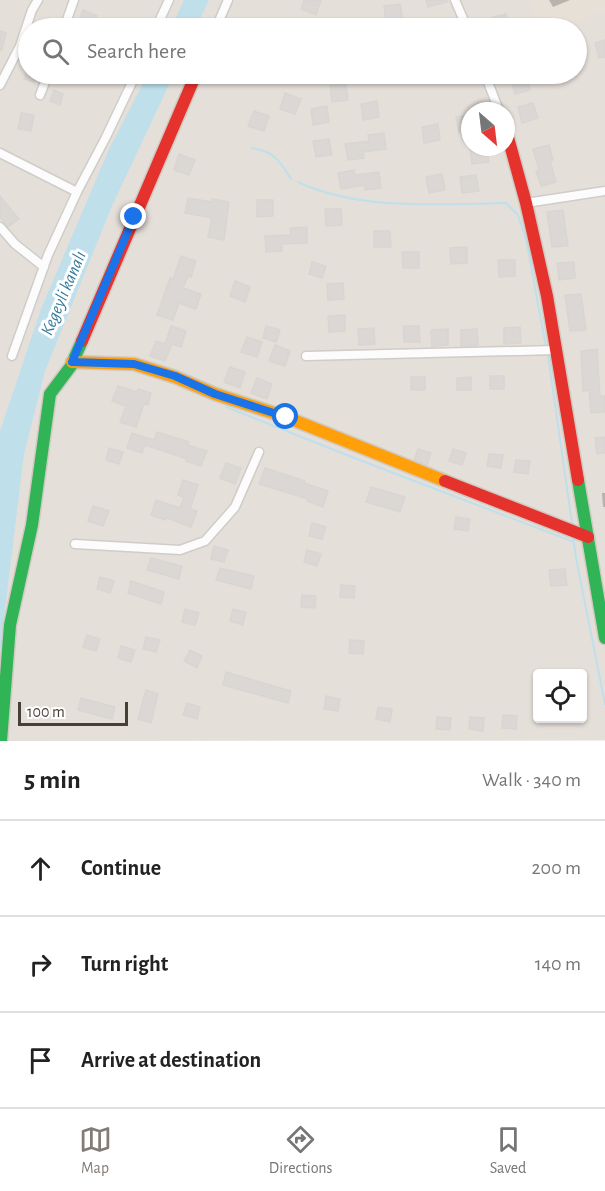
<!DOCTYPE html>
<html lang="en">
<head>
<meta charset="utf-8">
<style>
	body { margin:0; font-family:"Alegreya Sans",sans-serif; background:#f2f2f2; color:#222 }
	.controls { position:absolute; right:18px; bottom:18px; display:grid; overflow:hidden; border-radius:6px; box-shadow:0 2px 4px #0004 }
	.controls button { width:54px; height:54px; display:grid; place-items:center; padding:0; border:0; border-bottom:2px solid #e0e0e0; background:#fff; color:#222; font:30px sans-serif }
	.compass { position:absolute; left:461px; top:102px; width:54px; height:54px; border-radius:50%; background:#fff; box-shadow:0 2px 4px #0004; rotate:152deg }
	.scale { position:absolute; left:18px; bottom:15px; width:110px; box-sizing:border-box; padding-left:6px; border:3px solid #463f38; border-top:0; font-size:16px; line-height:21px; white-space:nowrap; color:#463f38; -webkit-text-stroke:4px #fff; paint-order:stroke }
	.stop { position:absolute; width:18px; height:18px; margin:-14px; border:4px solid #1a73e8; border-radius:50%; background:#fff }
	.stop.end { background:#1a73e8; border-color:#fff; box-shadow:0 2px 6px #0008 }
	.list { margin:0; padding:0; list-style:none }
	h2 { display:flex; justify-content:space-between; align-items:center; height:78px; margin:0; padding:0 24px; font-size:26px }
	h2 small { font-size:20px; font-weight:400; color:#767676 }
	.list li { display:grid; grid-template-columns:39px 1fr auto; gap:18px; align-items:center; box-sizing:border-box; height:96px; padding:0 24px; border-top:2px solid #e0e0e0 }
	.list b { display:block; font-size:22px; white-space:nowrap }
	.list em { font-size:20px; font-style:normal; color:#767676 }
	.icon { flex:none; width:33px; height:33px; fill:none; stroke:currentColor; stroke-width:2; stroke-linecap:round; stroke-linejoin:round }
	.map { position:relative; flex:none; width:605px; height:741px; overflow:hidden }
	.search { position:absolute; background:#fff; box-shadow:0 2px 4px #0004; left:18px; right:18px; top:18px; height:66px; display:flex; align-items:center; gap:15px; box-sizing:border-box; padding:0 21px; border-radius:33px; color:#767676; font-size:22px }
	.sheet { height:366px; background:#fff }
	nav { display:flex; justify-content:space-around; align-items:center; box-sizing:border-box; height:84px; border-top:2px solid #e0e0e0; background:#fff; font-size:16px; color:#767676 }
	nav a { display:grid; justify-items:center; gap:3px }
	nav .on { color:#827c77 }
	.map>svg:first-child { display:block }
</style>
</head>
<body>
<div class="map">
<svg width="605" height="741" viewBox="0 0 605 741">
	<rect width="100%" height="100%" fill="#f1eeeb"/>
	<path fill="#e5dfd9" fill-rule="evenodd" d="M 0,0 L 605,0 L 605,740 L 0,741 ZM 28,28 L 576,28 L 576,74 L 28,74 ZM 470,111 L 506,111 L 506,147 L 470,147 ZM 538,674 L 582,674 L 582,718 L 538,718 Z"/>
	<path fill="#e7e0d7" d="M 528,0 L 605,0 L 605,10 L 560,28 L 539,28 Z"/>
	<path fill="#bfdfeb" d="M 184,0 L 209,0 L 196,28 L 171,28 Z
		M 148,74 L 174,74 L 112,206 L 45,371 L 24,454 L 0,651 L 0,431 L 41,309 L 110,147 Z"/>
	<path fill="#0003" d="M 549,0 L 570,0 L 553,7 Z
		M 450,74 L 465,74 L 465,76 L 451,78 Z
		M 602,493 L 605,493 L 605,507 L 603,507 Z"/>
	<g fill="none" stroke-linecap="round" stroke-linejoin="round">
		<path stroke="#bfdfeb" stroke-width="2" d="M 252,148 C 275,152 279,160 291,179
			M 298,182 C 359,211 440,204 506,203 L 518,215 L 526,239 L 546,347
			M 548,355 L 572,523
			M 226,407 L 357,459 L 574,542
			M 573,536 L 576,558 L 605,704"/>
	</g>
	<path fill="#dad7d4" stroke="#d9d5d1" stroke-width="1.5" d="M 304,0 L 321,0 L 316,15 L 301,9 Z
		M 426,0 L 447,0 L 447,2 L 428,7 Z
		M 400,4 L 403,20 L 386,22 L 384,6 Z
		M 83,10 L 97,16 L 91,28 L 77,28 Z
		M 506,14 L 510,28 L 493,28 L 490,18 Z
		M 46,19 L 59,23 L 58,28 L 44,28 Z
		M 0,31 L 6,33 L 2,50 L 0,50 Z
		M 605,40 L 605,57 L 599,58 L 595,43 Z
		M 26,74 L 37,74 L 34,82 L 24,79 Z
		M 411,74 L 428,74 L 429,79 L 413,82 Z
		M 509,74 L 526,74 L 530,90 L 515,94 Z
		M 346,84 L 348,100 L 332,102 L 330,86 Z
		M 54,90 L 63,94 L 60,105 L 50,101 Z
		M 285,93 L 301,99 L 295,114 L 280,109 Z
		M 377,101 L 379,117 L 363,120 L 361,104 Z
		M 533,103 L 538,118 L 522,123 L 518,107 Z
		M 327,106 L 329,122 L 313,125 L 311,109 Z
		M 254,111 L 269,116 L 264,131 L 248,126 Z
		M 21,113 L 34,115 L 31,131 L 18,129 Z
		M 470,115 L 470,131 L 459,133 L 456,117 Z
		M 438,124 L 440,140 L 424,143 L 422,127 Z
		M 384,133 L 386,149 L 363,152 L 364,158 L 348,160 L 345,144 L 369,141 L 368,135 Z
		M 329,139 L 332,155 L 316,157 L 313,141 Z
		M 549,145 L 553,160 L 550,161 L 556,182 L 541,186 L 536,171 L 539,170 L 533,149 Z
		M 479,147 L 486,147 L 489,162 L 472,164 L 470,148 Z
		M 179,154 L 195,160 L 189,175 L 174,170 Z
		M 354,170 L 355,175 L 379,172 L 381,188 L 365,190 L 365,185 L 341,189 L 338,173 Z
		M 442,174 L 445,190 L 429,193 L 426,177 Z
		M 476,175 L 479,191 L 462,193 L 460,177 Z
		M 0,196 L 19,219 L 8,227 L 0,217 Z
		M 188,198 L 212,202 L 212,199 L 229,202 L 224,240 L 208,237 L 212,218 L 185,213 Z
		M 257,200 L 273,200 L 273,216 L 257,217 Z
		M 325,209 L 341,209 L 342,225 L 326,226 Z
		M 563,210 L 568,246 L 552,247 L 547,212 Z
		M 307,227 L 307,243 L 282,244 L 282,251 L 266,252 L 265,236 L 291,235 L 290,228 Z
		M 374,231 L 390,231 L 391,247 L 374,247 Z
		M 467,247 L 467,263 L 451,264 L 450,248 Z
		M 402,252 L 419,252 L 419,268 L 403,268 Z
		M 181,256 L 196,261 L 191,277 L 188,276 L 183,288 L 201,294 L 196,309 L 179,303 L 173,320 L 157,315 L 170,278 L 173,279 Z
		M 498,260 L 515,260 L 515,276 L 499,277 Z
		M 312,262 L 326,266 L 322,278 L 309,274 Z
		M 574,262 L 575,278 L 559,280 L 557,263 Z
		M 235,281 L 250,287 L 245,302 L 230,296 Z
		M 343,283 L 344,299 L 328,300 L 327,284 Z
		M 581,294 L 586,330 L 570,331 L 565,295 Z
		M 345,315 L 345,331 L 329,332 L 328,316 Z
		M 171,326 L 186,331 L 181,347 L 172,344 L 165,361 L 150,356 L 156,341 L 165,344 Z
		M 266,326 L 280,330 L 276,342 L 263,338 Z
		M 403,326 L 419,326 L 420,342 L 404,342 Z
		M 520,327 L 521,343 L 504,344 L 504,328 Z
		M 374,328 L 375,344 L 359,345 L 358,329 Z
		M 448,329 L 448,345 L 432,346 L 431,330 Z
		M 477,329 L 478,345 L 461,346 L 461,330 Z
		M 247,337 L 262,342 L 257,357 L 241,352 Z
		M 275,345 L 290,351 L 285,366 L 269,361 Z
		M 597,349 L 600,396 L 605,396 L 605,412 L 591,413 L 589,390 L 583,391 L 581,351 Z
		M 230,367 L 245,372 L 240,388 L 224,382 Z
		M 490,376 L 504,376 L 504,389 L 490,389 Z
		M 411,377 L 425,377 L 425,390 L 411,390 Z
		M 471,377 L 471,390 L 457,390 L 457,378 Z
		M 257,378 L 272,384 L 267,399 L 251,393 Z
		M 118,386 L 137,392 L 138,389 L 151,393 L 148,405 L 144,404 L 136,427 L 120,422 L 126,406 L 112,401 Z
		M 157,432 L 189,442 L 188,445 L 207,451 L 201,466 L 186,461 L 187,459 L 145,445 L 142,453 L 127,448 L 132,433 L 154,440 Z
		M 605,437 L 605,453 L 597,454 L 595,438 Z
		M 109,448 L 123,452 L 119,464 L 106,460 Z
		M 418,449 L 431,453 L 427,465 L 414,460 Z
		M 453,449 L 466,453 L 462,465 L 449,461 Z
		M 489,454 L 503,455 L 501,468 L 487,466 Z
		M 516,460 L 530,461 L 528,474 L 514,472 Z
		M 226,463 L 241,468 L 235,484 L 220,478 Z
		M 265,468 L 305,481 L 304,483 L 328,491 L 323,507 L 307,501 L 308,499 L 259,484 Z
		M 183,480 L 198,485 L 190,509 L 197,511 L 191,527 L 167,518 L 166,520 L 151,515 L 156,500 L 180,508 L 184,497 L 178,495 Z
		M 371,487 L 405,497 L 400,512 L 366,502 Z
		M 93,506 L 109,511 L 103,526 L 88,521 Z
		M 456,517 L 470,519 L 468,531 L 454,529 Z
		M 312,523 L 326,527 L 322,539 L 309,536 Z
		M 214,546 L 228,550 L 224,562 L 211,559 Z
		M 307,550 L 321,554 L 317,566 L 304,562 Z
		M 151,558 L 182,566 L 179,579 L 147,570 Z
		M 220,568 L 254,576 L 251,589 L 216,580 Z
		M 565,569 L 567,585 L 551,586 L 549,570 Z
		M 100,577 L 114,581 L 110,593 L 97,589 Z
		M 131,581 L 164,592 L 161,604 L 128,593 Z
		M 341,585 L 355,586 L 354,598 L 340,597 Z
		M 302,595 L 316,596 L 315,608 L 301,607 Z
		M 185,609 L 199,613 L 195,625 L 182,622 Z
		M 233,609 L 246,612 L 243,625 L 230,621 Z
		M 87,635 L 100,639 L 96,651 L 83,647 Z
		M 146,637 L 160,640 L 156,652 L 143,649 Z
		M 350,640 L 364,641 L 363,654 L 349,653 Z
		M 121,646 L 135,650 L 131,662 L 118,658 Z
		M 190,650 L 202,656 L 197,668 L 184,661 Z
		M 226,672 L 291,691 L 288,703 L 223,685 Z
		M 146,690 L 158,694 L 151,723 L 138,719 Z
		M 326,696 L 340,699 L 338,711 L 324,709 Z
		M 81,698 L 115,707 L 112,719 L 78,710 Z
		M 187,703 L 200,707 L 197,719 L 183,715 Z
		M 378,707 L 392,709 L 390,722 L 376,719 Z
		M 503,715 L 517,716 L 516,729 L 502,728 Z
		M 437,717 L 451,718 L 450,730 L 436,729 Z
		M 470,717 L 484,718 L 483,731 L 469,729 Z"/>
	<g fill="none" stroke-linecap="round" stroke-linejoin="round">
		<defs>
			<path id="street" d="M 455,0 L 467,28
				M 64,28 L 74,0
				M 156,28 L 169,0
				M 216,28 L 228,0
				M 485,74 L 499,111
				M 0,85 L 20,46 L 32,10 L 38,0
				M 40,95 L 48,74
				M 0,153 L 77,192
				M 526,203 L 605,191
				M 0,227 L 15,244 L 44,267
				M 12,356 L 48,255 L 77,192 L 106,137 L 136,74
				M 306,356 L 556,350
				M 75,544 L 180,550 L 205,541 L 235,507 L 259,452"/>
			<path id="fast" d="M 578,480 L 605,638
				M 1,741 L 10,625 L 32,525 L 50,394 L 71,366 L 82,341"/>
			<path id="slow" d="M 72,362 L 134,364 L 175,377 L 215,394 L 286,417 L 445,481"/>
			<path id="jam" d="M 506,130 L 526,203 L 547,296 L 578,480
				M 82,341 L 196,74
				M 445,481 L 588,537"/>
		</defs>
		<use href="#street" stroke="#cfccc9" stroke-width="11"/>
		<use href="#fast" stroke="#d0cac2" stroke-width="15"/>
		<use href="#slow" stroke="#d0cac2" stroke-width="15"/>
		<use href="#jam" stroke="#d0cac2" stroke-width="15"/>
		<use href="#street" stroke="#fdfcfc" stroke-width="8"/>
		<use href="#fast" stroke="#30b455" stroke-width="12"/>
		<use href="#slow" stroke="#ff9f0a" stroke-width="12"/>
		<use href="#jam" stroke="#e5322d" stroke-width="12"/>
	</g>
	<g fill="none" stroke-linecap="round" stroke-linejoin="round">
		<path stroke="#1a73e8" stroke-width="8" d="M 134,217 L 72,362 L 134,364 L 175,376 L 215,394 L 286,417"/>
	</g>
	<g text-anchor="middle" stroke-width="6" stroke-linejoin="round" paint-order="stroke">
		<g font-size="18" font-style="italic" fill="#347b9c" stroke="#fff">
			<text transform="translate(63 293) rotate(-67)" y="6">Kegeyli kanalı</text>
		</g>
	</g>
</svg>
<div class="controls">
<button><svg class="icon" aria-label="locate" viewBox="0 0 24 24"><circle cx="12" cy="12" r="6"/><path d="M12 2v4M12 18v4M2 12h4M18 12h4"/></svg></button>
</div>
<svg class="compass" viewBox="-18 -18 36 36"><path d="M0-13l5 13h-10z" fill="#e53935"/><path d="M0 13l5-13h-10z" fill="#767676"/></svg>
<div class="scale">100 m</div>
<div class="stop" style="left:286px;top:417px"></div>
<div class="stop end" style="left:134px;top:217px"></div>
<div class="search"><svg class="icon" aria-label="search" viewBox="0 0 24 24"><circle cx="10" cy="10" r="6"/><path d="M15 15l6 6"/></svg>Search here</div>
</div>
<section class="sheet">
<h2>5 min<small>Walk · 340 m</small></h2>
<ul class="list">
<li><svg class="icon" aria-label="ahead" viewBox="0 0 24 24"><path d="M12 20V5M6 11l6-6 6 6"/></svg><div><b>Continue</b></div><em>200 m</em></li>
<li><svg class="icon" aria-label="right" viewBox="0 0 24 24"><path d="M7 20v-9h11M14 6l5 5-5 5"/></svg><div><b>Turn right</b></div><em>140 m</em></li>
<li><svg class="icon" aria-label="arrive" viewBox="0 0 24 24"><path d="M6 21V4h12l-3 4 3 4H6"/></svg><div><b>Arrive at destination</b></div></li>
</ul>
</section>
<nav>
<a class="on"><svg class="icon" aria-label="map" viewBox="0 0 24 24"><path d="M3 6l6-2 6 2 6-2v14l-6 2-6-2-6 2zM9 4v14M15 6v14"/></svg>Map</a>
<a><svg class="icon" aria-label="directions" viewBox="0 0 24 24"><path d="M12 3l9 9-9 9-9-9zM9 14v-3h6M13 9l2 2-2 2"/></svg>Directions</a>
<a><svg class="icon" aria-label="saved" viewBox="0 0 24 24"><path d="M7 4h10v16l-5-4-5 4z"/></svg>Saved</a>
</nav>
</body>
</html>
